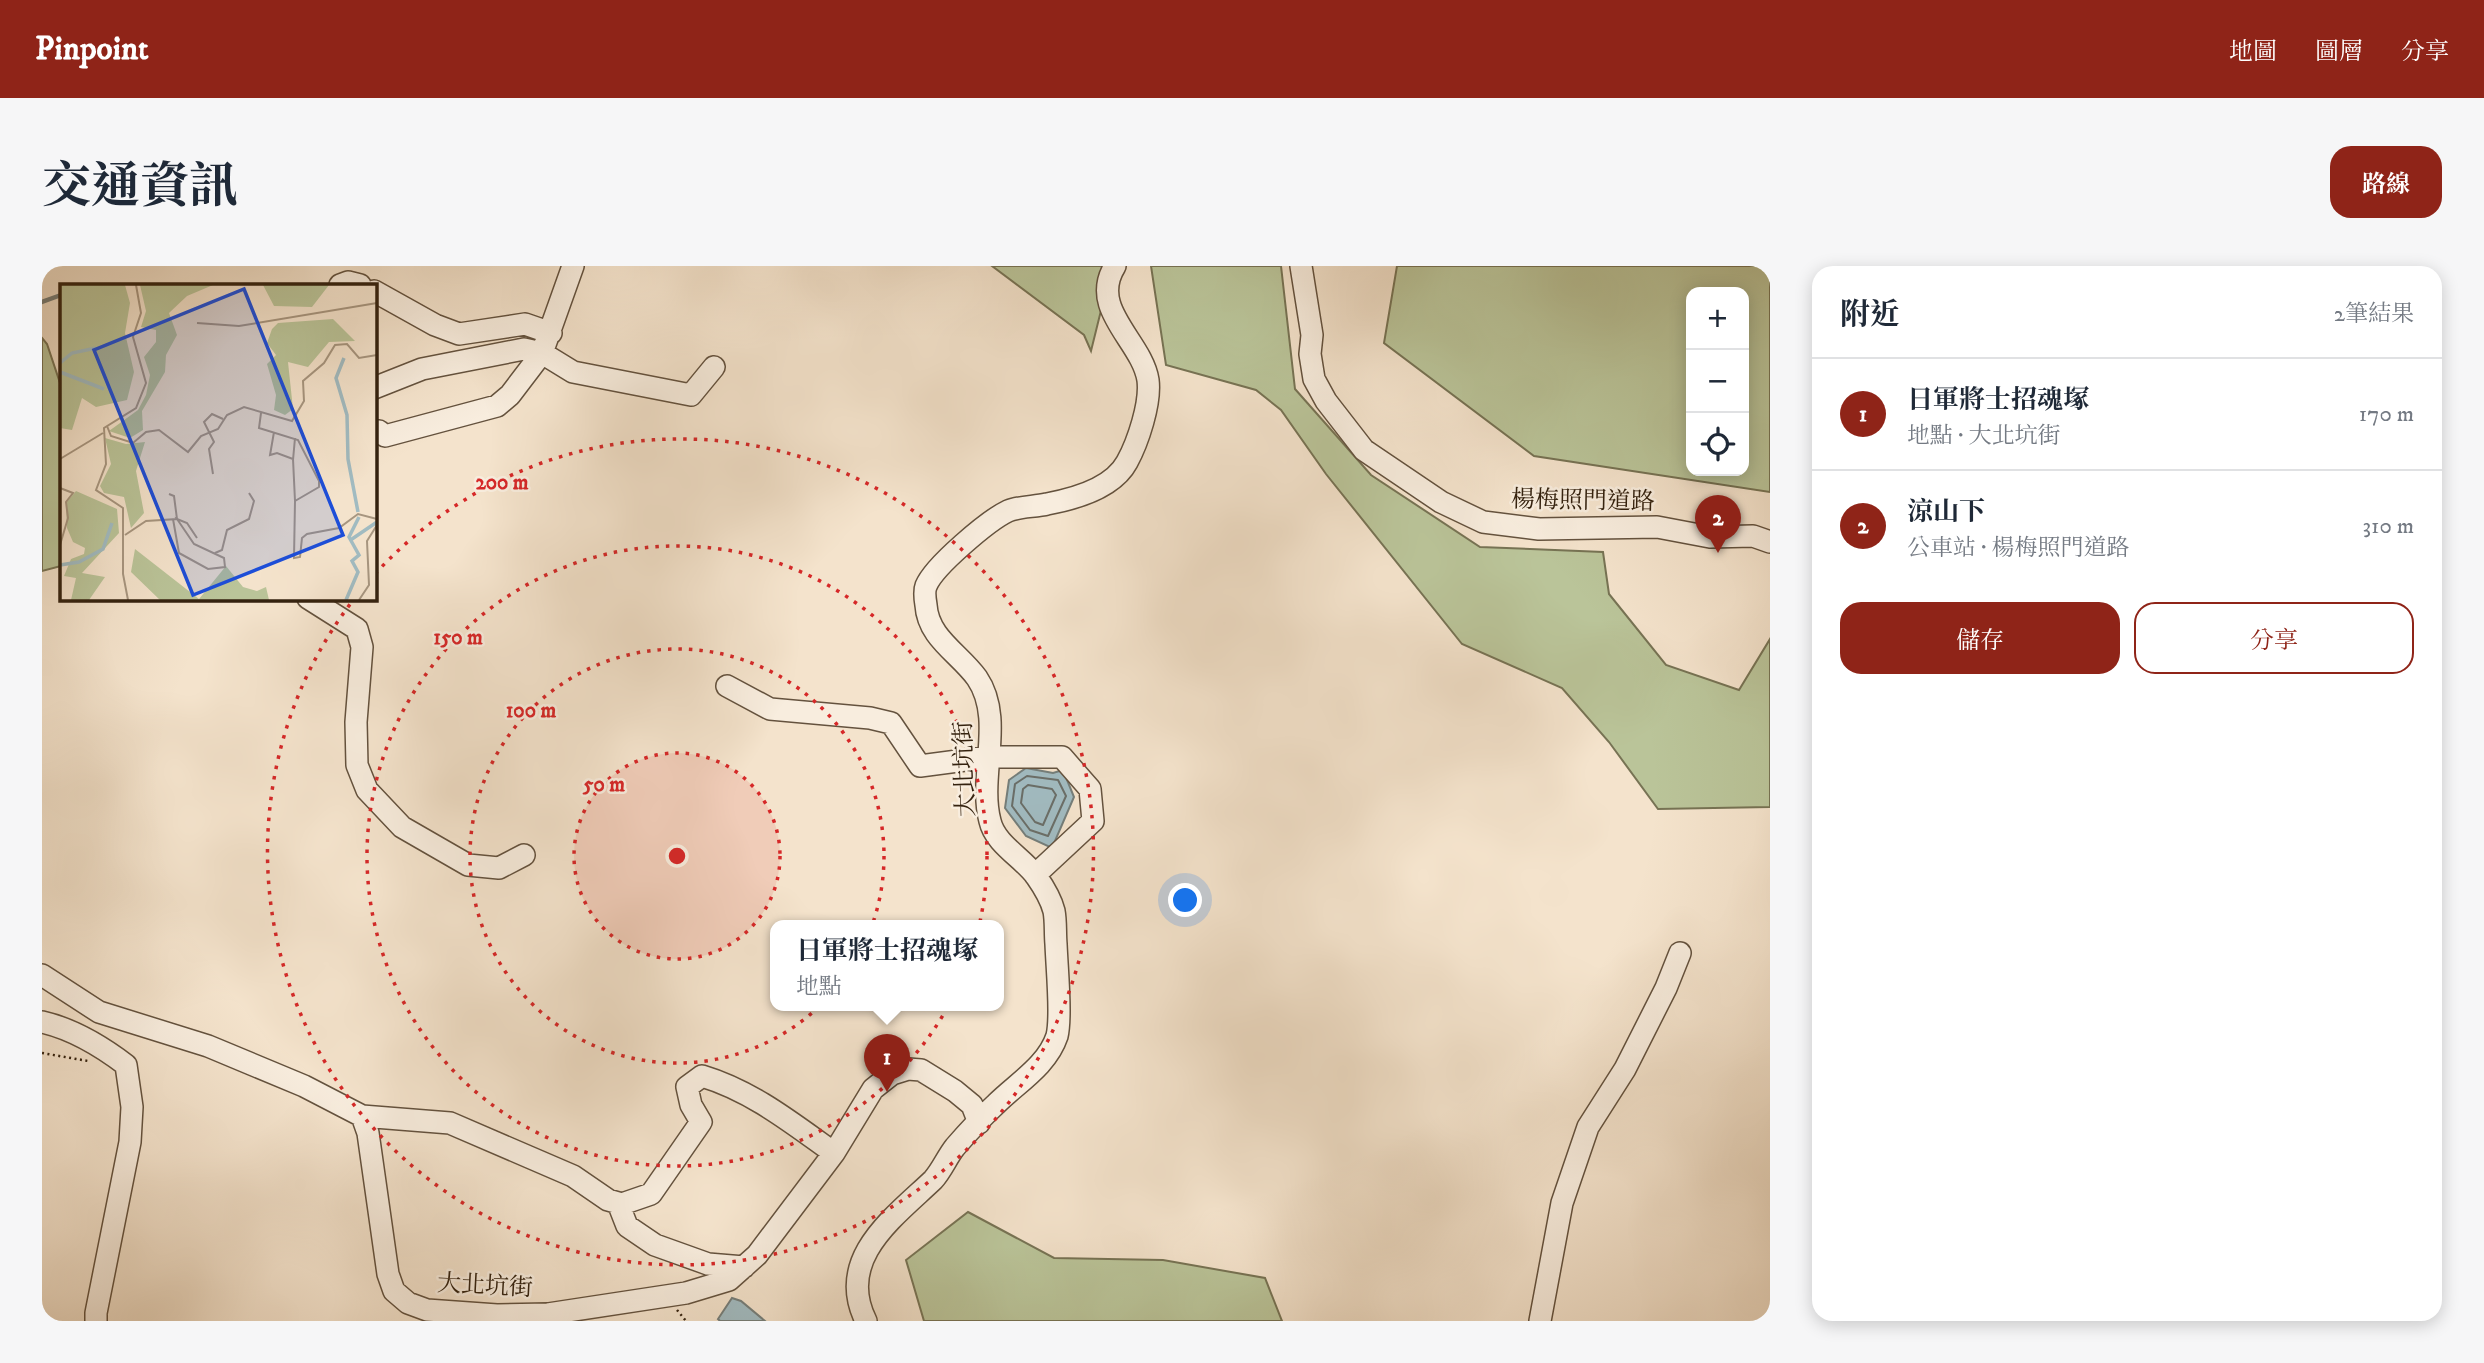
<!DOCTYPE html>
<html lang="zh-TW">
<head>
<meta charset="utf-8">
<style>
	body { margin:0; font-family:"IM FELL DW Pica","Noto Serif TC",serif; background:#f6f6f7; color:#1f2937 }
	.controls { position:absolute; right:21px; top:21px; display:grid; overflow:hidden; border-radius:14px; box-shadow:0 4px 18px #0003 }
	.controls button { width:63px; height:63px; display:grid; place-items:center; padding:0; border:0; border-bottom:2px solid #e0e1e3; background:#fff; color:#1f2937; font:35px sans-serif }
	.you { position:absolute; left:1144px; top:635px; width:24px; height:24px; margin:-18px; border:5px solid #fff; border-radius:50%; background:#1a73e8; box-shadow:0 0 0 10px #1a73e833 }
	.badge { display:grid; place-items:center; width:46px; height:46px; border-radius:50%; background:#8f2418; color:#fff; font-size:23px; font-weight:700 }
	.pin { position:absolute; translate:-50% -58px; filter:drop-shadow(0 2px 4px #0008) }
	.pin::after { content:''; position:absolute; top:37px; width:24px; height:21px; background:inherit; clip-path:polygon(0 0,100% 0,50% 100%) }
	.popup { position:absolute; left:728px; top:654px; width:234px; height:91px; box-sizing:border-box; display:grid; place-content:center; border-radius:14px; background:#fff; filter:drop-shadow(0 2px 5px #0005); font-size:23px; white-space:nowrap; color:#747a83 }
	.popup b { font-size:26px; color:#1f2937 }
	.popup::after { content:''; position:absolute; left:50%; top:100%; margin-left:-14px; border:14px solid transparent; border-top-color:#fff }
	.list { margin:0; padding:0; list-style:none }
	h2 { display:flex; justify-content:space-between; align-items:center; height:91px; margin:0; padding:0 28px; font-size:30px }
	h2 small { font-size:23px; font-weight:400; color:#747a83 }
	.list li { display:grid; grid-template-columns:46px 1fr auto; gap:21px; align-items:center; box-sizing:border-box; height:112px; padding:0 28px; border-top:2px solid #e0e1e3 }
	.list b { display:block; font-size:26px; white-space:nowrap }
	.list p { margin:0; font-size:23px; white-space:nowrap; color:#747a83 }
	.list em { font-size:23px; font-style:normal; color:#747a83 }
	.actions { display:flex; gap:14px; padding:21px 28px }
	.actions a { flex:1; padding:16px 0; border:2px solid #8f2418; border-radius:21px; text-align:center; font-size:24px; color:#8f2418 }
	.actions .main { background:#8f2418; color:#fff }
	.icon { flex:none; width:38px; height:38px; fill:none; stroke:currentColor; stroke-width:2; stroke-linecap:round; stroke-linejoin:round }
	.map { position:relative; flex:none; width:1728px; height:1055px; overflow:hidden; border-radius:21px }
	header { display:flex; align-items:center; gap:42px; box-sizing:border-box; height:98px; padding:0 35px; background:#8f2418; color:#fff }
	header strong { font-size:33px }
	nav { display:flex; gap:38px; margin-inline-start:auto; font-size:24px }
	.intro { display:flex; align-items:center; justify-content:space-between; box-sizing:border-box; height:168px; padding:0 42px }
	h1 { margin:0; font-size:49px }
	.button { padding:18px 32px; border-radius:21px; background:#8f2418; color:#fff; font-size:24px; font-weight:700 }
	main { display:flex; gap:42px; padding:0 42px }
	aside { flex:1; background:#fff; border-radius:21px; box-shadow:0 4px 18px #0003 }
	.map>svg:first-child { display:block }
</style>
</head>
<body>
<header>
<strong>Pinpoint</strong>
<nav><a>地圖</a><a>圖層</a><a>分享</a></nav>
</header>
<div class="intro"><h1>交通資訊</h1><a class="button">路線</a></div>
<main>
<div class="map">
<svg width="1728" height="1055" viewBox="0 0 1728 1055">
	<rect width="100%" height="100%" fill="#f4e3cc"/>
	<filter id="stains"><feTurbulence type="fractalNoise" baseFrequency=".00286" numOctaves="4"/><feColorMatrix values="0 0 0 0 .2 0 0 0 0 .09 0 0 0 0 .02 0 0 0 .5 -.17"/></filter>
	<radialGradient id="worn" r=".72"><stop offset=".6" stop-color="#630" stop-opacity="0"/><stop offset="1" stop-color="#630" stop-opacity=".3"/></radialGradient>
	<path fill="#bac499" stroke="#777354" stroke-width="2" fill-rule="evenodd" d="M 950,0 L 1070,0 L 1049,85 L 1042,69 Z
		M 1109,0 L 1239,0 L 1253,123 L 1329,209 L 1438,281 L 1561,286 L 1567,328 L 1624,399 L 1697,424 L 1728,373 L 1728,541 L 1616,543 L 1567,476 L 1520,422 L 1420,378 L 1284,208 L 1239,144 L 1214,124 L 1124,99 Z
		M 1355,0 L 1728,0 L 1728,226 L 1492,190 L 1342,77 ZM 1649,26 L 1702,26 L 1702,205 L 1649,205 Z
		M 0,72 L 5,78 L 19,120 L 19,300 L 0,305 Z
		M 926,946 L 1012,992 L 1121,994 L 1223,1012 L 1240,1055 L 882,1055 L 864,994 Z"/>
	<path fill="#a1bbc1" stroke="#757e7a" stroke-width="2" d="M 984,502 L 1011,507 L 1021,504 L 1032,531 L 1010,582 L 984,570 L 963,542 L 967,514 Z
		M 690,1032 L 699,1035 L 723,1055 L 678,1055 L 676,1053 Z"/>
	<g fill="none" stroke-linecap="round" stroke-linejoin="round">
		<path stroke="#6a6e68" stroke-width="2" d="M 985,510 L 1016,514 L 1024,530 L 1006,570 L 988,564 L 970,540 L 973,518 Z
			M 986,519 L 1010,523 L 1014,529 L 1001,559 L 993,556 L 979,537 L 981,523 Z"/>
		<path stroke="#757e7a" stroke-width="4.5" d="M 0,36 L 19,29"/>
		<defs>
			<path id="minor" d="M 531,0 L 500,87 L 531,106 L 649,129 L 672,101
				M 1259,0 L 1270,69 L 1268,88 L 1272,113 L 1284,135 L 1322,184 L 1399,236 L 1441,256 L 1497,263 L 1615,261 L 1668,271 L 1711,270 L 1728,276
				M 298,19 L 306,16 L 318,19
				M 332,25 L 393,59 L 417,68 L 483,58 L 509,67
				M 332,122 L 380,103 L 482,83 L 500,87 L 468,129 L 455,140 L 343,170 L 337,165
				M 266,332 L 315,363 L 320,381 L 314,456 L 315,499 L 325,524 L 360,561 L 426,599 L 457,602 L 482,589
				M 685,420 L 728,443 L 828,452 L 849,457 L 878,500 L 946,491 L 1020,491 L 1048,523 L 1051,555 L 993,609
				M 0,709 L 57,746 L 166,780 L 262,820 L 320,850 L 326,867 L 346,1008 L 352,1025 L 366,1037 L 385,1044 L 455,1049 L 506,1048 L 644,1027 L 687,1014 L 715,989 L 792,887 L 831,823 L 850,808 L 866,803 L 879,804 L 913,825 L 930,839 L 937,857
				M 0,756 C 31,763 59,780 84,799 L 90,841 L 88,876 L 54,1047 L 54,1055
				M 320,850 L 408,857 L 531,910 L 566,934 L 580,938 L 609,928 L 659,856 L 649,839 L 645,821 L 660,810 C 710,825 750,857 792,887
				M 576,937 L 585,960 L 613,979 L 666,998 L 702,1001
				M 824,1055 C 793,993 851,952 891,914 C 900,904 905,891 913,881 C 926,866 940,851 954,838 C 975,817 1005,800 1015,770 C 1017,762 1017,752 1017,744 C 1017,722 1015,700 1014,678 C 1013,667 1014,655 1012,645 C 1009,633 1001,620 994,610 C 981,592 953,578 948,555 C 936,510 963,453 935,412 C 917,387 886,372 884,339 C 883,333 882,325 884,320 C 892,300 947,254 966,245 C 978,240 993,241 1005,238 C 1032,233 1071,222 1085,196 C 1096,176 1109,137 1106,114 C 1100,75 1046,43 1073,0
				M 1498,1055 L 1520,937 L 1546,861 L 1583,803 L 1624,722 L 1638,687"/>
		</defs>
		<use href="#minor" stroke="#64523e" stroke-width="24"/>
		<path stroke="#34220f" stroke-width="2.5" stroke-dasharray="2 3.5" stroke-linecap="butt" d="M 0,787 L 46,795
			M 635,1044 L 644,1055"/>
		<use href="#minor" stroke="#f8edde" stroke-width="21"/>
	</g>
	<circle cx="635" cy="590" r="103" fill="#d62828" fill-opacity=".12"/>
	<g fill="none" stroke="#d62828" stroke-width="3.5" stroke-dasharray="3.5 7">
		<circle cx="635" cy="590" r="103"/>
		<circle cx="635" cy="590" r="207"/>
		<circle cx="635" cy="590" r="310"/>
		<path d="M333 308A413 413 0 1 1 312 333"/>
	</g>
	<g text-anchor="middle" stroke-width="5" stroke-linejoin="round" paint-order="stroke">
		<g font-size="24" fill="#34220f" stroke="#f8edde">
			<text transform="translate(1541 234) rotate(1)" y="8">楊梅照門道路</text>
			<text transform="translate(922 503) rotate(-92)" y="8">大北坑街</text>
			<text transform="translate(443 1019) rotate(3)" y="8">大北坑街</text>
		</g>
	</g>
	<g transform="translate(18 18)">
		<rect width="317" height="317" fill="#f4e3cc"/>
		<path d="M 0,1 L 65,1 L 70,19 L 65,49 L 74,88 L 67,116 L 36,123 L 22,114 L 12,146 L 0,144 ZM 80,1 L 153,1 L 127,12 L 109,29 L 117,51 L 106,71 L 105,88 L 82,127 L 83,146 L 70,154 L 49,147 L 78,126 L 86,111 L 90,91 L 84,73 L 96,58 L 96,46 L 81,43 L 86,27 ZM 203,1 L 269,1 L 252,23 L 214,22 ZM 273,35 L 295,57 L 269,58 L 248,83 L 228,78 L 233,125 L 225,131 L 214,126 L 216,111 L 207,80 L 216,71 L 207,59 L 212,45 L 218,39 ZM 45,154 L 66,160 L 85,158 L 76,187 L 84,229 L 71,244 L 64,213 L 44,209 L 40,202 L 51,180 ZM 16,207 L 57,225 L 59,249 L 22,289 L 45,293 L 29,316 L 11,316 L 16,294 L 4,292 L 11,275 L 24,270 L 25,264 L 13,258 L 7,244 L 6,219 ZM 75,265 L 139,315 L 166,282 L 183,303 L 197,307 L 206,303 L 209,316 L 100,316 L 71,288 Z" fill="#bac499"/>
		<path fill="none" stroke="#a1bbc1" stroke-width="3.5" d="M 284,74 L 276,94 L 287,131 L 288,175 L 298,228M 0,79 L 12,69 L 36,64M 0,88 L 44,105M 292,255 L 317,238M 0,281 L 19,278 L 43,265 L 52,239M 286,316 L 298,288 L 292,277 L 299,271 L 289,253 L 299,233"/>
		<path fill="none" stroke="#a79680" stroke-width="2" d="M 137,39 L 179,42 L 317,19M 201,129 L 199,144 L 238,156 L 259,197 L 259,203 L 235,217 L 234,274 L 240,273 L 242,254 L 247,250 L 279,244 L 298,230 L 317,235M 47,142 L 51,152 L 73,159 L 86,148 L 99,146 L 128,168 L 141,152 L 158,145 L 167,131 L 184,123 L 232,137 L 244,117 L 243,97 L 264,79 L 275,61 L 287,60 L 299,74 L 317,71M 214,148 L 210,171 L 217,169 L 233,175 L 235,217M 0,175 L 43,149M 233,176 L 235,154M 153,190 L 149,165 L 154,158 L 144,138 L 152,130 L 163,135M 0,204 L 13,209 L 6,218 L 8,234 L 0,261M 113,235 L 119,269 L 148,285 L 165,283 L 164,274 L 134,260 L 117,235 L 127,239 L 137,254M 65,251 L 86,237 L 117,235 L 114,212 L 109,210M 155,269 L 162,266 L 167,246 L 189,235 L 194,217 L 189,209M 68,316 L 63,290 L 63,224 L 36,206 L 46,180 L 44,144 L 76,124 L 86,99 L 73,53 L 81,29 L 76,1M 299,316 L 309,301 L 307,257 L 317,241"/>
		<path fill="#1d4ed8" fill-opacity="0.15" stroke="#1d4ed8" stroke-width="3.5" d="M 184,5 L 283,251 L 133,311 L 34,66 Z"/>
		<rect width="317" height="317" fill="none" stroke="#34220f" stroke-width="3.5"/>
	</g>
	<circle cx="635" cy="590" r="10" fill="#d62828" stroke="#f8edde" stroke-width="3.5"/>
	<g font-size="21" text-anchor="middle" font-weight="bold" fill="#d62828" stroke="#f8edde" stroke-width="5" stroke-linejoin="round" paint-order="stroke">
		<text x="460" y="223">200 m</text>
		<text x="416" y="378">150 m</text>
		<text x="489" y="451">100 m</text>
		<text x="562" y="525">50 m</text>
	</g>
	<rect width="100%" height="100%" filter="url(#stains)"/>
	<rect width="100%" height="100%" fill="url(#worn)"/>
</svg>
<div class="controls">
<button>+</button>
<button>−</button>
<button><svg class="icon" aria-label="locate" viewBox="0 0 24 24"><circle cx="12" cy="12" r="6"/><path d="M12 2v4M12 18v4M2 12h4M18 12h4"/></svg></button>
</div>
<div class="you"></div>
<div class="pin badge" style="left:845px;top:826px">1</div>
<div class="popup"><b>日軍將士招魂塚</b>地點</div>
<div class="pin badge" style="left:1676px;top:287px">2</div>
</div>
<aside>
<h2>附近<small>2筆結果</small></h2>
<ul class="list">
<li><span class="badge">1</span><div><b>日軍將士招魂塚</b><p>地點 · 大北坑街</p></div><em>170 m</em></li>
<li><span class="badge">2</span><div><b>涼山下</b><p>公車站 · 楊梅照門道路</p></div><em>310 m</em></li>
</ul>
<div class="actions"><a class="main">儲存</a><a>分享</a></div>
</aside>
</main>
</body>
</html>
